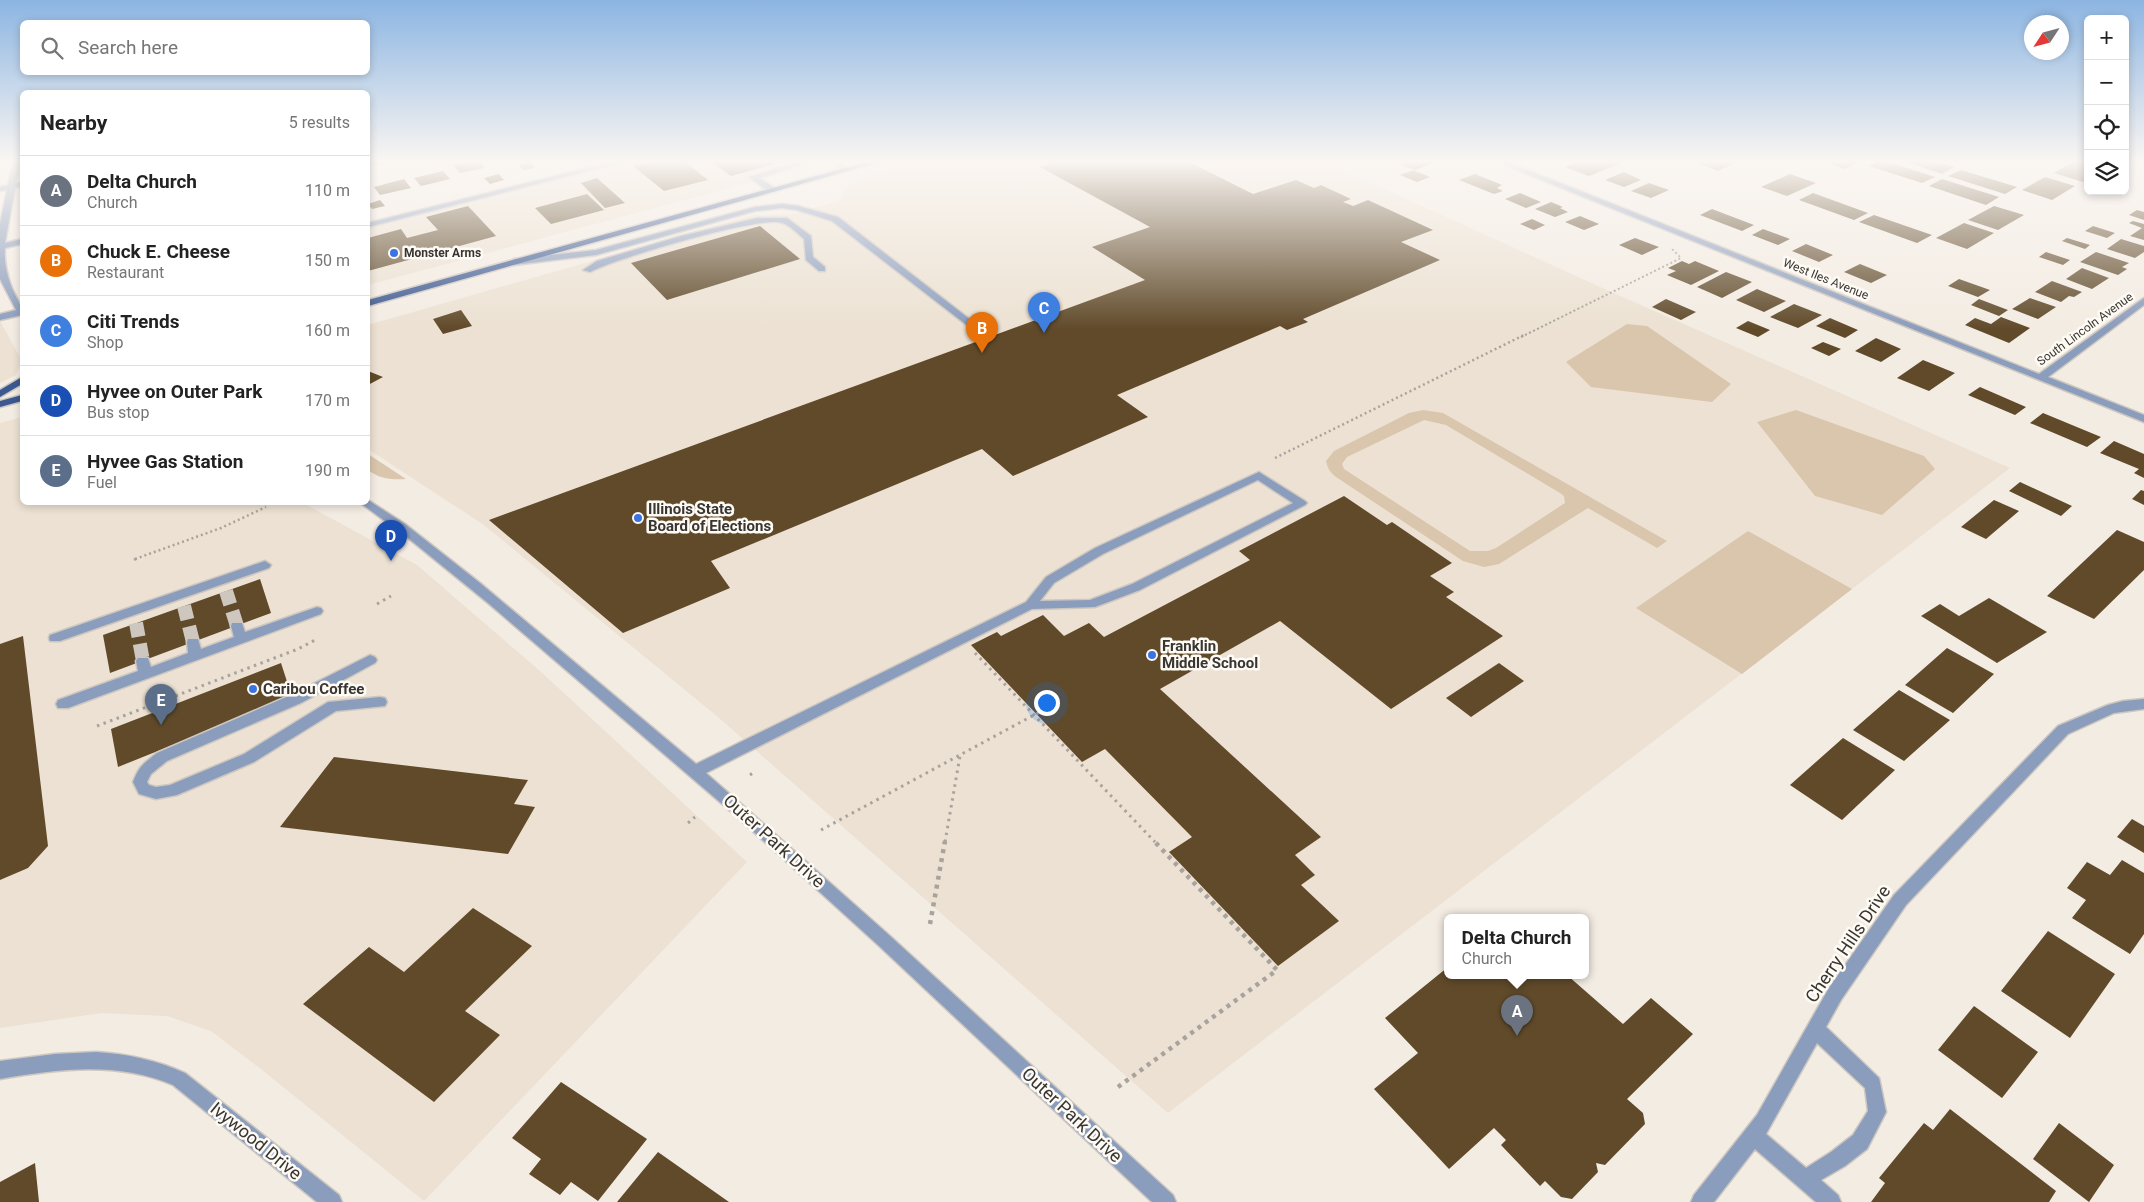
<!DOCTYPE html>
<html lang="en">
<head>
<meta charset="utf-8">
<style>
	body { margin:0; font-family:Roboto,sans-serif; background:#f2f2f2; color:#222 }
	.controls { position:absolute; right:15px; top:15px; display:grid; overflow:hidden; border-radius:8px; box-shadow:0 2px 8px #0003 }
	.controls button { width:45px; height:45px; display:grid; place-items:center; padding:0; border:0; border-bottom:1px solid #e0e0e0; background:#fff; color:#222; font:25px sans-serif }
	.compass { position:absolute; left:2024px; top:15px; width:45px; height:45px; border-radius:50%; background:#fff; box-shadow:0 2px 8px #0003; rotate:234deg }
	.you { position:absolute; left:1046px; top:702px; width:18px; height:18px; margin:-12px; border:4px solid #fff; border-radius:50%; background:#1a73e8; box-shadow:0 0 0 8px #1a73e833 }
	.badge { display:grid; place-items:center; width:32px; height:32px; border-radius:50%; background:#2563eb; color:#fff; font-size:16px; font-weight:700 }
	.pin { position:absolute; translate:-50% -41px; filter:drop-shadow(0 1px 2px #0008) }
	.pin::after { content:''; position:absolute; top:26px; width:18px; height:15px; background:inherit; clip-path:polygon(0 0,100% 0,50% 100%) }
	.popup { position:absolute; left:1444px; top:914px; width:145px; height:65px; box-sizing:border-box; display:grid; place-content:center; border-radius:8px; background:#fff; filter:drop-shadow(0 1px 4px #0005); font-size:16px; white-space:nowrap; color:#767676 }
	.popup b { font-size:19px; color:#222 }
	.popup::after { content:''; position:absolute; left:50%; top:100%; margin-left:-10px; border:10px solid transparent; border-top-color:#fff }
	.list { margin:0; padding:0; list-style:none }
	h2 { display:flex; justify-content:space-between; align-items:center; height:65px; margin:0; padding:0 20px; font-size:21px }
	h2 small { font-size:16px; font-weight:400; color:#767676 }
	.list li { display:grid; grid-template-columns:32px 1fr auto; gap:15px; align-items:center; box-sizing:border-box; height:70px; padding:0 20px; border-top:1px solid #e0e0e0 }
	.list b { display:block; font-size:19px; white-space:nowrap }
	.list p { margin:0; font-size:16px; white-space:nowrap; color:#767676 }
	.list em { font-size:16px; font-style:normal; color:#767676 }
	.icon { flex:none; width:28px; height:28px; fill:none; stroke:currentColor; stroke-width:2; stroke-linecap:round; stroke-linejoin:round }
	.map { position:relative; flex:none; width:2144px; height:1202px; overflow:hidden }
	.search { position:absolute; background:#fff; box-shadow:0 2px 8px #0003; left:20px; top:20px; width:350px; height:55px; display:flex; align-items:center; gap:12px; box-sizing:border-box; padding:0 18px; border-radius:8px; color:#767676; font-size:19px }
	.panel { position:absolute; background:#fff; box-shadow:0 2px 8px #0003; left:20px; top:90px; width:350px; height:415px; border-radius:8px }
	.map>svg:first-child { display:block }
</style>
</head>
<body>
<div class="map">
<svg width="2144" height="1202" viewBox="0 0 2144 1202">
	<rect width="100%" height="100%" fill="#f3ece3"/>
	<path fill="#ece1d2" d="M 634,161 L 830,161 L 368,285 L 368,227 Z
		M 919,161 L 1323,161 L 1609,291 L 2010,468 L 1168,1113 L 718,717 L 484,525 L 368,449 L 368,325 L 752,215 L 792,214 L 842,200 L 842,194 L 846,187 L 858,180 Z
		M 0,321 L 22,361 L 16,375 L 0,383 Z
		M 22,417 L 22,502 L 303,503 L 417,565 L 540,671 L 747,862 L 424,1201 L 261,1069 L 211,1031 L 167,1016 L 101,1013 L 0,1028 L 0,423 Z"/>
	<path fill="#d9c6ac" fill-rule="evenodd" d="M 1627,324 L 1647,326 L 1731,384 L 1712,402 L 1591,387 L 1566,362 Z
		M 1423,410 L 1443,413 L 1667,541 L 1657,548 L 1588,508 L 1499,564 L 1484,567 L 1463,561 L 1336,477 C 1330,472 1328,469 1326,461 L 1334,451 L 1409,413 ZM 1424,420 L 1446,425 L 1560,493 L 1564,496 L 1565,503 L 1496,548 L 1488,551 L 1470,551 L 1344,469 L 1342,464 L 1347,457 Z
		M 1796,410 L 1924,456 L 1935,469 L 1882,515 L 1815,496 L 1757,422 Z
		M 368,454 L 406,479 C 391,480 380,479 368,470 Z
		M 1748,531 L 1852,589 L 1742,674 L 1636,608 Z"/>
	<path fill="#604a2a" d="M 471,161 L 481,161 L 484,168 L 460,173 L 453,165 Z
		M 652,161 L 684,161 L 708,180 L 664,191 L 633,166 Z
		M 710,161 L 782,161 L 782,162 L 731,176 Z
		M 1046,161 L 1187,161 L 1253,194 L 1296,180 L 1314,188 L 1321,185 L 1351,199 L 1343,202 L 1353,206 L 1368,200 L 1433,230 L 1401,242 L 1440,260 L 1303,319 L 1308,322 L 1287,330 L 1280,326 L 1117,395 L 1148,417 L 1013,476 L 982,449 L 711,561 L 730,588 L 623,633 L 489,520 L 1145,280 L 1092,247 L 1150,227 L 1040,167 L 1050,164 Z
		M 1407,161 L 1439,161 L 1415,170 L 1400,164 Z
		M 1580,161 L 1626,161 L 1589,176 L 1565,167 Z
		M 1698,161 L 1740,161 L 1718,171 L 1695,162 Z
		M 1823,161 L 1860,161 L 1845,169 Z
		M 1880,161 L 1885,161 L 1935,177 L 1922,183 L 1869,166 Z
		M 1904,161 L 1934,161 L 1954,167 L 1942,174 Z
		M 2074,161 L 2088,164 L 2088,179 L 2083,182 L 2054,173 Z
		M 530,162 L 535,168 L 523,170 L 519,165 Z
		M 1413,170 L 1430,177 L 1417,182 L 1400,175 Z
		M 1961,170 L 2017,187 L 2005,194 L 1948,176 Z
		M 443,171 L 450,179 L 421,186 L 414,178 Z
		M 1624,172 L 1641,180 L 1624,187 L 1605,180 Z
		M 499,174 L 504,180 L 490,184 L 484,178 Z
		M 1475,174 L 1502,185 L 1497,188 L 1503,191 L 1494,194 L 1459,180 Z
		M 1790,174 L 1816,183 L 1787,196 L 1761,187 Z
		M 2045,177 L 2075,186 L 2052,200 L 2022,190 Z
		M 597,178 L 625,203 L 605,208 L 581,183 Z
		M 404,179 L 411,188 L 380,195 L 374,187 Z
		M 1942,179 L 1999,197 L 1986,205 L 1929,186 Z
		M 1649,183 L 1669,190 L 1651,198 L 1631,191 Z
		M 1520,193 L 1541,202 L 1526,208 L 1505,199 Z
		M 1813,193 L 1868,213 L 1854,220 L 1799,200 Z
		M 587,194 L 604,210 L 551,224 L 535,208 Z
		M 380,200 L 385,206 L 372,209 L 368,204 Z
		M 1551,202 L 1563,207 L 1560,208 L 1568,212 L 1555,217 L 1535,209 Z
		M 468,206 L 496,236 L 368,271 L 368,238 L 401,229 L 407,238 L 438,230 L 426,217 Z
		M 1994,206 L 2024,215 L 1998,230 L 1968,220 Z
		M 1712,209 L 1754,225 L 1742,231 L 1700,215 Z
		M 2137,210 L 2144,212 L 2144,220 L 2129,215 Z
		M 1874,215 L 1932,235 L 1917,243 L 1859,222 Z
		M 1580,216 L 1599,224 L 1584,230 L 1565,222 Z
		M 1532,219 L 1545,225 L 1534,230 L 1520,224 Z
		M 2133,221 L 2144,224 L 2144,240 L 2130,236 L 2142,228 L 2129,223 Z
		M 1964,223 L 1994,233 L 1967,249 L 1936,238 Z
		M 760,226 L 800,259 L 667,300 L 631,263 Z
		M 2093,226 L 2115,233 L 2107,238 L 2085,231 Z
		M 1763,229 L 1790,239 L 1778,245 L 1752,235 Z
		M 1635,238 L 1659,247 L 1642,255 L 1619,245 Z
		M 2067,238 L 2090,245 L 2085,249 L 2062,241 Z
		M 2121,239 L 2144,246 L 2144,252 L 2135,258 L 2107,249 Z
		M 1806,244 L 1833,255 L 1819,262 L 1792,251 Z
		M 2046,252 L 2070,260 L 2063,265 L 2039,257 Z
		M 2096,252 L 2129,263 L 2122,267 L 2127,269 L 2118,275 L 2080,262 Z
		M 1682,261 L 1689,264 L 1695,261 L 1719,271 L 1691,285 L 1667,275 L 1676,271 L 1668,268 Z
		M 1860,264 L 1887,275 L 1871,283 L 1844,272 Z
		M 2082,268 L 2109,278 L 2092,289 L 2066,279 Z
		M 1726,272 L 1752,282 L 1722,298 L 1697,287 Z
		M 1959,279 L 1990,290 L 1978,297 L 1948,286 Z
		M 2052,281 L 2082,292 L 2074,297 L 2069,296 L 2061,302 L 2035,292 Z
		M 1757,289 L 1786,301 L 1764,312 L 1736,300 Z
		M 2030,298 L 2056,307 L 2038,319 L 2012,309 Z
		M 1666,299 L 1696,312 L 1681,320 L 1652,307 Z
		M 1979,299 L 2008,310 L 1999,316 L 1971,305 Z
		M 1794,304 L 1822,315 L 1798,328 L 1770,317 Z
		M 461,310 L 472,326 L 443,334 L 433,319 Z
		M 2001,317 L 2030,328 L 2009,343 L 1965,325 L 1975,318 L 1991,324 Z
		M 1830,318 L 1858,330 L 1845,338 L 1816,326 Z
		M 1748,321 L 1770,330 L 1758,337 L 1736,328 Z
		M 1876,338 L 1901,349 L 1881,362 L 1855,351 Z
		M 1823,342 L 1841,349 L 1829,356 L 1811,348 Z
		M 1923,360 L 1955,373 L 1929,391 L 1897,378 Z
		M 368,371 L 383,377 L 368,385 Z
		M 1980,387 L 2026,407 L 2015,415 L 1968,395 Z
		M 2043,413 L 2101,437 L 2087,447 L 2030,423 Z
		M 2114,441 L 2144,454 L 2144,478 L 2134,473 L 2139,469 L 2100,453 Z
		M 2020,482 L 2072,506 L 2061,516 L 2009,491 Z
		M 2141,490 L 2144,491 L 2144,505 L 2132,499 Z
		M 1344,496 L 1387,525 L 1392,522 L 1452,563 L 1430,576 L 1454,592 L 1446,597 L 1503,636 L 1391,709 L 1280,621 L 1160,689 L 1321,837 L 1295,855 L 1315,875 L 1301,885 L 1339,921 L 1278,966 L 1169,852 L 1192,837 L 1105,749 L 1082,762 L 971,645 L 997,632 L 1001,636 L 1043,615 L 1064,636 L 1089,623 L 1104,637 L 1250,560 L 1239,551 Z
		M 1994,500 L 2019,511 L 1986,539 L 1961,527 Z
		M 2117,530 L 2144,542 L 2144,570 L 2094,619 L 2047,596 Z
		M 260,579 L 271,613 L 110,673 L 103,635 Z
		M 1989,598 L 2047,632 L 1997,663 L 1921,616 L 1940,604 L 1959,616 Z
		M 23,636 L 48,846 L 28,868 L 0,880 L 0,644 Z
		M 1947,648 L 1994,674 L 1953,713 L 1905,685 Z
		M 281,663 L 292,697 L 118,767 L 111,729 Z
		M 1499,663 L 1524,681 L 1471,717 L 1446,698 Z
		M 1899,690 L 1950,720 L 1904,761 L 1853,730 Z
		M 1843,738 L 1895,770 L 1842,820 L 1790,785 Z
		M 334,757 L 528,780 L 514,804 L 535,807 L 508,854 L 280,827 Z
		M 2132,819 L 2144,826 L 2144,853 L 2117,837 Z
		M 2122,860 L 2144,873 L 2144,934 L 2130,954 L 2072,918 L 2086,900 L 2067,888 L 2087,862 L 2110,875 Z
		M 473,908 L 532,946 L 465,1011 L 500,1035 L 434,1102 L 303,1004 L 369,947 L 404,972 Z
		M 2048,931 L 2115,974 L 2070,1038 L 2001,991 Z
		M 1448,967 L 1448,975 L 1567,975 L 1623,1024 L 1651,998 L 1693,1034 L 1627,1099 L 1643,1113 L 1645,1124 L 1605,1165 L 1596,1163 L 1598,1172 L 1572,1199 L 1561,1197 L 1545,1181 L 1540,1186 L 1501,1145 L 1506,1140 L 1494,1128 L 1449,1169 L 1374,1089 L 1418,1053 L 1385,1018 Z
		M 1974,1006 L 2038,1052 L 2002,1098 L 1938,1050 Z
		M 561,1082 L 647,1139 L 598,1201 L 571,1182 L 560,1195 L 529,1174 L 541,1159 L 512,1138 Z
		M 1950,1109 L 2056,1191 L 2049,1202 L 1871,1202 L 1885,1183 L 1879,1178 L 1924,1123 L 1933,1130 Z
		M 2059,1123 L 2114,1165 L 2089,1202 L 2033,1159 Z
		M 658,1152 L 729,1202 L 617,1202 Z
		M 35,1163 L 39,1202 L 0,1202 L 0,1182 Z"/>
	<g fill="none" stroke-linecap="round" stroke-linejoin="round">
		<path stroke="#cec7c0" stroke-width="14" stroke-dasharray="14 7" stroke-linecap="butt" d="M 226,591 L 237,626
			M 184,606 L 193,642
			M 136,623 L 143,661"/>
		<defs>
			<path id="minor" d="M 13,161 L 21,161 L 16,183 L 22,182 L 22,186 L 15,188 L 5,243 L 22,239 L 22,244 L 5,248 C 4,262 7,275 12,288 C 16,298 22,304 22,315 L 0,320 L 0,314 L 16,310 L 0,279 L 0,224 L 7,190 L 0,191 L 0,187 L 8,185 Z
				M 384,161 L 383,163 L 368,166 L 368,162 Z
				M 615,161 L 628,161 L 368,227 L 368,223 Z
				M 801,161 L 813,161 L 759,178 L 775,188 L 775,192 L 769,192 L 749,177 Z
				M 831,161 L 840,161 L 851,170 L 844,172 Z
				M 1494,161 L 1505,161 L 2039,374 L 2144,298 L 2144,305 L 2048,377 L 2144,415 L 2144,422 Z
				M 782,204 L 798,206 L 838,217 L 985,331 L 983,333 L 977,333 L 832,221 L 797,210 L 782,208 L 755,211 L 596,255 L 514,265 L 510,262 L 514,259 L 596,250 L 755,207 Z
				M 757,218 L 787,218 L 811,236 L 813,257 L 825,267 L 825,271 L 819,271 L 806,260 L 804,239 C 798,234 790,225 782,223 C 761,215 614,259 590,272 L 583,270 L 597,261 L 681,236 Z
				M 1259,472 L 1305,501 L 1307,503 L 1305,505 L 1140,590 L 1095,607 L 1032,609 L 706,773 L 889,935 L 1173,1195 L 1176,1202 L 1152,1202 L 878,945 L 735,815 L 488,603 L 408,538 L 359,502 L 368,502 L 368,500 L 405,524 L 480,583 L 696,764 L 1026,602 L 1046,577 L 1095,548 ZM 1258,480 L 1293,503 L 1132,584 L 1090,600 L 1040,601 L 1054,583 L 1103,554 Z
				M 265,561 L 271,565 L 269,568 L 60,641 L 50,641 L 49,638 L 50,635 Z
				M 317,607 L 321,608 L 323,611 L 321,614 L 68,708 L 58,708 L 56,704 L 58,700 L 138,671 L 136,661 L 138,658 L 148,658 L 151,667 L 188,653 L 187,642 L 188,639 L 198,639 L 201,649 L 234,637 L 231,626 L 232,623 L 242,623 L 245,632 Z
				M 370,655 L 375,657 L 377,660 L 375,663 L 301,703 L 167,761 L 151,774 L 147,782 L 149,785 L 156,787 L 170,785 L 244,754 L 328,702 L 380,697 L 385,698 L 387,702 L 385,706 L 336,711 L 254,762 L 177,795 L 156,799 L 139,794 L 133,782 C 139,766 144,763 157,753 L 291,695 Z
				M 2144,699 L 2144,709 L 2114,713 L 2068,734 L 1906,905 L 1841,1000 L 1826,1027 L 1879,1078 L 1886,1112 L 1867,1149 L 1845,1166 L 1821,1180 L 1838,1195 L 1841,1202 L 1816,1202 L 1755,1149 L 1714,1202 L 1691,1202 L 1694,1195 L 1757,1115 L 1829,988 L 1894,895 L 2058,726 L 2108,705 L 2123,701 ZM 1817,1043 L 1865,1088 L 1868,1111 L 1853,1135 L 1831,1152 L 1806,1168 L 1766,1134 Z
				M 96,1052 C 128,1054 156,1060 185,1073 L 339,1195 L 342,1202 L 317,1202 L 173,1085 C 118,1061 57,1069 0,1079 L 0,1061 L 55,1054 Z"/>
			<path id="major" d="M 870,161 L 883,161 L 368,306 L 368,300 Z
				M 22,377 L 22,384 L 0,397 L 0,390 Z
				M 22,395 L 22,401 L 0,407 L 0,401 Z"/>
		</defs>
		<use href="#minor" stroke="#cec7c0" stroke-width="3"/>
		<use href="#major" stroke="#cec7c0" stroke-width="3"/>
		<path stroke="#a9a39d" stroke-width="2" stroke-dasharray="2 2.5" stroke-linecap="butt" d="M 1521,337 L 1681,258 L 1671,248"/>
		<path stroke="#a9a39d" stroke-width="2.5" stroke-dasharray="2 3" stroke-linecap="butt" d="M 1275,458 L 1524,335
			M 135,559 L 221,528 L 266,507"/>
		<path stroke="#a9a39d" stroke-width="3" stroke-dasharray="2.5 4.5" stroke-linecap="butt" d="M 135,558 L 136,562
			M 377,604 L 391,596
			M 975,653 L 1155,842
			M 97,726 L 298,649 L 317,639
			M 750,775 L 754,772
			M 688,823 L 695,817
			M 821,830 L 1058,702
			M 945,842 L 960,756"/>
		<path stroke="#a9a39d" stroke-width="4.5" stroke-dasharray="4 5" stroke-linecap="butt" d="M 930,924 L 945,841
			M 1118,1087 L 1277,970 L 1154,841"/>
		<use href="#minor" fill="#8b9dbd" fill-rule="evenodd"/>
		<use href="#major" fill="#3b5891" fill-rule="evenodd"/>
	</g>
	<linearGradient id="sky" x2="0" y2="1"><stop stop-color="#8cb5e2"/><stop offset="0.49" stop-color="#faf6f2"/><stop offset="1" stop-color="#faf6f2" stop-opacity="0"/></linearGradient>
	<rect width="2144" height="329" fill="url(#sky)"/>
	<g fill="#3c73e2" stroke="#fefaf4" stroke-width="2">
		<circle cx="394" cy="253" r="5"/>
		<circle cx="638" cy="518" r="5"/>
		<circle cx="1152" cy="655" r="5"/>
		<circle cx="253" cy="689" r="5"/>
	</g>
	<g text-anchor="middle" stroke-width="5" stroke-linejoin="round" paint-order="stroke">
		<g font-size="12" font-weight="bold" fill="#383532" stroke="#fefaf4" text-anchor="start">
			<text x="404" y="257">Monster Arms</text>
		</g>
		<g font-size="12" fill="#383532" stroke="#fefaf4">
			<text transform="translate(1826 279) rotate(22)" y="4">West Iles Avenue</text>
			<text transform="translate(2085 329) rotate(-36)" y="4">South Lincoln Avenue</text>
		</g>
		<g font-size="15" font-weight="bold" fill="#383532" stroke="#fefaf4" text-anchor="start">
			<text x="648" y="514">Illinois State<tspan x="648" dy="17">Board of Elections</tspan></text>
			<text x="1162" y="651">Franklin<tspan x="1162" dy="17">Middle School</tspan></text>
			<text x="263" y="694">Caribou Coffee</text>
		</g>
		<g font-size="18" fill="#383532" stroke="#fefaf4">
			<text transform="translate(774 841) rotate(42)" y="6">Outer Park Drive</text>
			<text transform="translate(1848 944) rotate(-56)" y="6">Cherry Hills Drive</text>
			<text transform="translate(1072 1115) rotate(43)" y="6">Outer Park Drive</text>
			<text transform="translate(256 1141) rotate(39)" y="6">Ivywood Drive</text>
		</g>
	</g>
</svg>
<div class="controls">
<button>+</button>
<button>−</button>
<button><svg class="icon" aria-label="locate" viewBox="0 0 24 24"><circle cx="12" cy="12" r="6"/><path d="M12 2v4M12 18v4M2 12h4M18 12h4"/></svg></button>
<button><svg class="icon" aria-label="layers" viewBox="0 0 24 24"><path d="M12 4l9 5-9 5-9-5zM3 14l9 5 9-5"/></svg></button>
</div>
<svg class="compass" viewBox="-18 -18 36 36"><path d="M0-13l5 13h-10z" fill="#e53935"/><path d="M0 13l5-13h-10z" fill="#767676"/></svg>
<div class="you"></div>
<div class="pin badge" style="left:1517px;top:1036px;background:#6b7280">A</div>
<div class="popup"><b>Delta Church</b>Church</div>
<div class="pin badge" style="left:982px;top:353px;background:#e8710a">B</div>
<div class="pin badge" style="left:1044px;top:333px;background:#3f7fe0">C</div>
<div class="pin badge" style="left:391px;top:561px;background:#1a4fb4">D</div>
<div class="pin badge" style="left:161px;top:725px;background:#5c6f8a">E</div>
<div class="search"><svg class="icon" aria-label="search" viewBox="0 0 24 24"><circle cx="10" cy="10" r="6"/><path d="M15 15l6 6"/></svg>Search here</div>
<section class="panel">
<h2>Nearby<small>5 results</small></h2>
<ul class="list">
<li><span class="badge" style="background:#6b7280">A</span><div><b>Delta Church</b><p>Church</p></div><em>110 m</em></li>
<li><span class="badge" style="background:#e8710a">B</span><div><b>Chuck E. Cheese</b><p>Restaurant</p></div><em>150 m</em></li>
<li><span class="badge" style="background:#3f7fe0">C</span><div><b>Citi Trends</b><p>Shop</p></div><em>160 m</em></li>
<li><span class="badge" style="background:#1a4fb4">D</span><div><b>Hyvee on Outer Park</b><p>Bus stop</p></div><em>170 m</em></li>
<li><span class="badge" style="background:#5c6f8a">E</span><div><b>Hyvee Gas Station</b><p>Fuel</p></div><em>190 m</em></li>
</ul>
</section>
</div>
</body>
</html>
